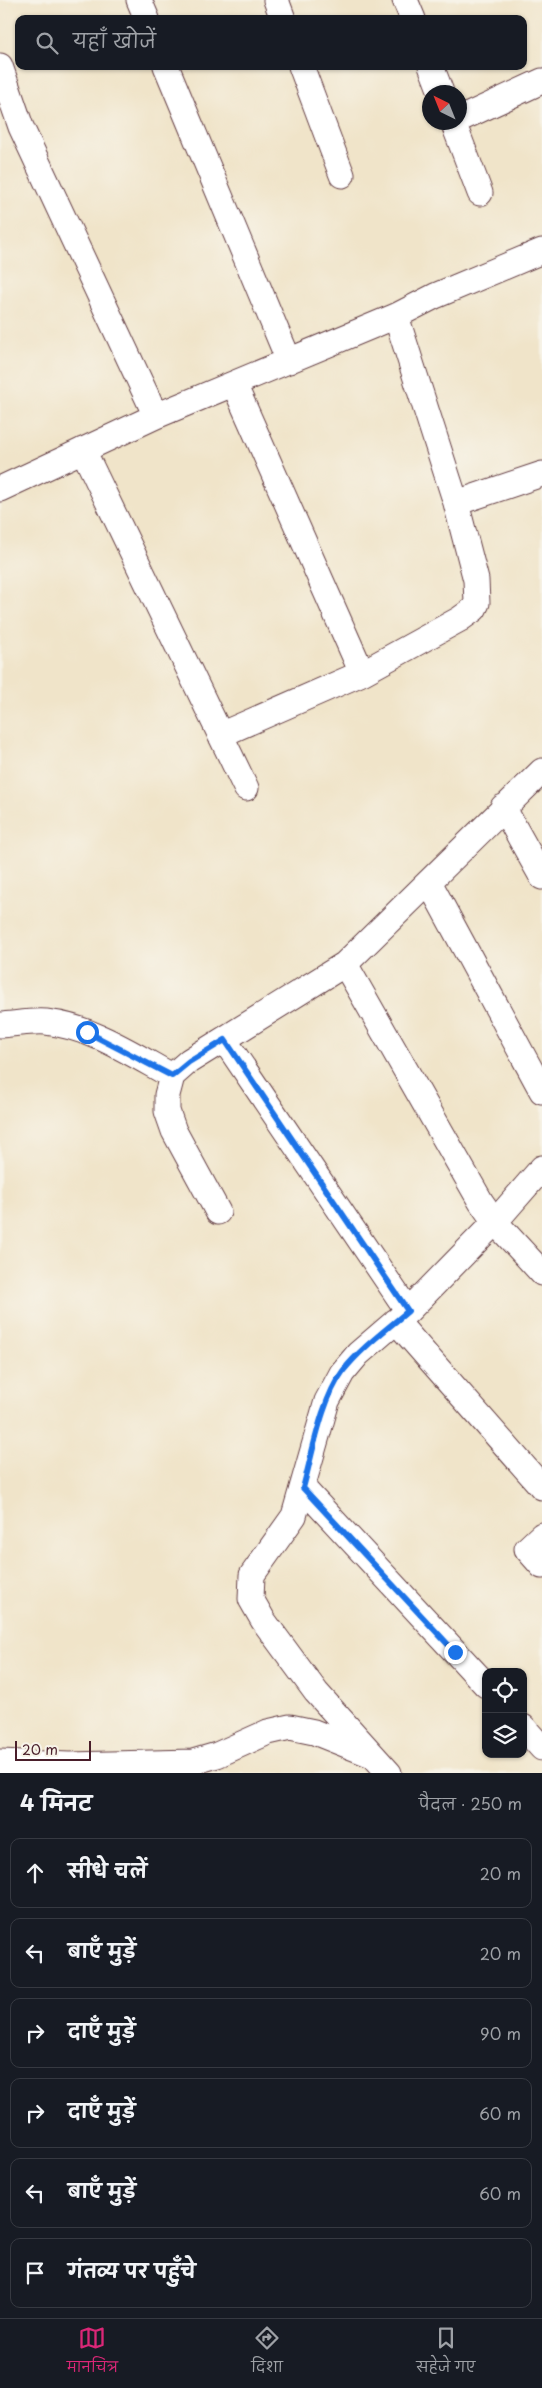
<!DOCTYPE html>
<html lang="hi">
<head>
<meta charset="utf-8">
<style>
	body { margin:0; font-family:"Playpen Sans","Playpen Sans Deva",sans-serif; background:#20242c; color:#f1f3f6 }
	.controls { position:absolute; right:15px; bottom:15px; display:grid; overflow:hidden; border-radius:10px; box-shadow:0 1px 4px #0004 }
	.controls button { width:45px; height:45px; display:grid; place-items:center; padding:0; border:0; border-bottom:1px solid #363941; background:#171b24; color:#f1f3f6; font:25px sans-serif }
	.compass { position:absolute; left:422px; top:85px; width:45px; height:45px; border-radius:50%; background:#171b24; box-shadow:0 1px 4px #0004; rotate:317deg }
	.scale { position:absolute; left:15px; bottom:12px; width:76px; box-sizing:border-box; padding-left:5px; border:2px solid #4a1f2b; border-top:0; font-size:14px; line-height:18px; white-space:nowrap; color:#4a1f2b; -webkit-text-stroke:4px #f7f3e8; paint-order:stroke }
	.stop { position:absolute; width:15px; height:15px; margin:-11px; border:4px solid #1a73e8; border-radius:50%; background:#fff }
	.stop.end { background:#1a73e8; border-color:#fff; box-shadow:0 1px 5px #0008 }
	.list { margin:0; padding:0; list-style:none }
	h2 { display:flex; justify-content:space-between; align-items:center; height:65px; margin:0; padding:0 20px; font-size:21px }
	h2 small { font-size:16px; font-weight:400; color:#9ea1a6 }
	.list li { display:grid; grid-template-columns:32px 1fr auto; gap:15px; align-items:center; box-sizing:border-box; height:70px; margin:0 10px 10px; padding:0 10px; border:1px solid #363941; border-radius:10px }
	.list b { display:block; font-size:19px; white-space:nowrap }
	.list em { font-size:16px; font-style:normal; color:#9ea1a6 }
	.icon { flex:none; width:28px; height:28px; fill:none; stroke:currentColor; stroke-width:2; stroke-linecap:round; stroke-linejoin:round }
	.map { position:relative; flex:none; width:542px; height:1773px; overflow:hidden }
	.search { position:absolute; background:#171b24; box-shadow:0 1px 4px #0004; left:15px; right:15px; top:15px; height:55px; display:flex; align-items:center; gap:12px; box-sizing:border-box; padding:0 18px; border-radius:10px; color:#9ea1a6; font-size:19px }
	.sheet { height:545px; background:#171b24 }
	nav { display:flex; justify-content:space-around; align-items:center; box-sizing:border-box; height:70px; border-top:1px solid #363941; background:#171b24; font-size:14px; color:#9ea1a6 }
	nav a { display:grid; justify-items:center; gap:2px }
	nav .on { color:#db2777 }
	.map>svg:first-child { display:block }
</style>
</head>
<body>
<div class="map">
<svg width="542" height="1773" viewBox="0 0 542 1773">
	<rect width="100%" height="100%" fill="#f7f3e8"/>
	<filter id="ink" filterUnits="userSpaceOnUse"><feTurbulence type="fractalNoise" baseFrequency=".02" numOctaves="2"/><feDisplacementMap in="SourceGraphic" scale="10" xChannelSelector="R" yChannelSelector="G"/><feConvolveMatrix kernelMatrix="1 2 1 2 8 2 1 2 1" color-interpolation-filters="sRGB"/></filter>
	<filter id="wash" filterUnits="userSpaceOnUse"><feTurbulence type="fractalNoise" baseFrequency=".0096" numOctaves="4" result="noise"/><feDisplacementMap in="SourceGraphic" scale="20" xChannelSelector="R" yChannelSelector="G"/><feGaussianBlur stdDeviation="1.12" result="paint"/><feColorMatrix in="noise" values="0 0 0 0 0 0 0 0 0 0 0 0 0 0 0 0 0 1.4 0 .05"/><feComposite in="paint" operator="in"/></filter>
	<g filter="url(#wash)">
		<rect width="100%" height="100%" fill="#f0e4c9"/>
	</g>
	<g filter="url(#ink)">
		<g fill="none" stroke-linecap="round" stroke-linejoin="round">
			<defs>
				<path id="street" d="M 139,0 L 147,19
					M 276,0 L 283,19
					M 405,0 L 413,19
					M 0,66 L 21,127 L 156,416
					M 166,66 L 289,361
					M 301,66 L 342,175
					M 431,66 L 441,92
					M 460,119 L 542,81
					M 453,122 L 480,193
					M 234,384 L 362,673
					M 83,450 L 246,788
					M 0,489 L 156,416 L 396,316 L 435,296 L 542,251
					M 456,503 L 542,474
					M 220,735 L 362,673 L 460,619 L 474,609 L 477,603 L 476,580 L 456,503 L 396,316
					M 503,807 L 542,877
					M 429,882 L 542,1091
					M 345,964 L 481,1202 L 495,1222 L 542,1273
					M 0,1025 C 15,1024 31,1021 46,1022 C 92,1027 132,1054 172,1076
					M 225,1041 L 408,1311
					M 218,1212 L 174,1131 L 167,1111 L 167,1095 L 172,1076 L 189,1061 L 345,964 L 542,771
					M 396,1321 L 542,1487
					M 303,1488 L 486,1685
					M 542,1535 L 527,1549 L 542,1566
					M 523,1727 L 542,1748
					M 0,1762 L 69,1765 L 193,1762 L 217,1755 L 268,1732 L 290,1727 L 314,1732 L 369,1754
					M 389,1773 L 316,1692 L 263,1620 L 251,1599 L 252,1575 L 294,1516 L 327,1401 L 342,1373 L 358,1354 L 408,1311 L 495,1222 L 542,1168"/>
			</defs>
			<use href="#street" stroke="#633d43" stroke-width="27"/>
			<use href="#street" stroke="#fff" stroke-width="25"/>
		</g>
	</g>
	<g fill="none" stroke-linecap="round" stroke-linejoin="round" filter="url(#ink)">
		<path stroke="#1a73e8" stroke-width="6" d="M 87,1032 L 172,1076 L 189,1062 L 225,1040 L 408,1311 C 386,1330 361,1348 343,1371 C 321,1401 313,1452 303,1488 L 455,1652"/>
	</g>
</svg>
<div class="controls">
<button><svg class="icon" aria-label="locate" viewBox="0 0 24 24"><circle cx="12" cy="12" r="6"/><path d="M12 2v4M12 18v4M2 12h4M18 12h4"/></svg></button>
<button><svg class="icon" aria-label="layers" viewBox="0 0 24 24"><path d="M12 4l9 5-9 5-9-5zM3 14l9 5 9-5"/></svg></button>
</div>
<svg class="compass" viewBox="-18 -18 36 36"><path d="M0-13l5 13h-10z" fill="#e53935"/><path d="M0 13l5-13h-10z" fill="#9ea1a6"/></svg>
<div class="scale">20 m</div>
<div class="stop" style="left:87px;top:1032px"></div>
<div class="stop end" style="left:455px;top:1652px"></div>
<div class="search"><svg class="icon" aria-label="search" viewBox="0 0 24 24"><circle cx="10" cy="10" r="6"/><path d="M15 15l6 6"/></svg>यहाँ खोजें</div>
</div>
<section class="sheet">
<h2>4 मिनट<small>पैदल · 250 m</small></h2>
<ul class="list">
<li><svg class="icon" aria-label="ahead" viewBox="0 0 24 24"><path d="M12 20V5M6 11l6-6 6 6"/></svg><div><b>सीधे चलें</b></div><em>20 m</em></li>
<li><svg class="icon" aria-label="left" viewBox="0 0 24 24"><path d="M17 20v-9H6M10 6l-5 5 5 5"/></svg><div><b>बाएँ मुड़ें</b></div><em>20 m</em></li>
<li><svg class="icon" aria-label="right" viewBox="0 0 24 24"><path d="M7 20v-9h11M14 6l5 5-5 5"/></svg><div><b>दाएँ मुड़ें</b></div><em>90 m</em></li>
<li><svg class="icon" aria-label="right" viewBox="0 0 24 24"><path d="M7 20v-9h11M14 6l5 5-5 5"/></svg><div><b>दाएँ मुड़ें</b></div><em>60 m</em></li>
<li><svg class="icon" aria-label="left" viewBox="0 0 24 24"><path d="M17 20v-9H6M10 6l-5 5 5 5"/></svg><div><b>बाएँ मुड़ें</b></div><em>60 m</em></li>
<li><svg class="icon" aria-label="arrive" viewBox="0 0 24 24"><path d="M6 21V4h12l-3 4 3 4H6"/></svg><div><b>गंतव्य पर पहुँचे</b></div></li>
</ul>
</section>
<nav>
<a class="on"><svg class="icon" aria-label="map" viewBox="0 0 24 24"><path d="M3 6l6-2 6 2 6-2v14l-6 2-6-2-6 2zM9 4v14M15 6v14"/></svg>मानचित्र</a>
<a><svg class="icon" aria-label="directions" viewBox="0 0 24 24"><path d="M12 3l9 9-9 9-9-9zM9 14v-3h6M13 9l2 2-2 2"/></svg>दिशा</a>
<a><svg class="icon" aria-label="saved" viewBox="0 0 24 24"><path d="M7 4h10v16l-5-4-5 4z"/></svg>सहेजे गए</a>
</nav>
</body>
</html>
